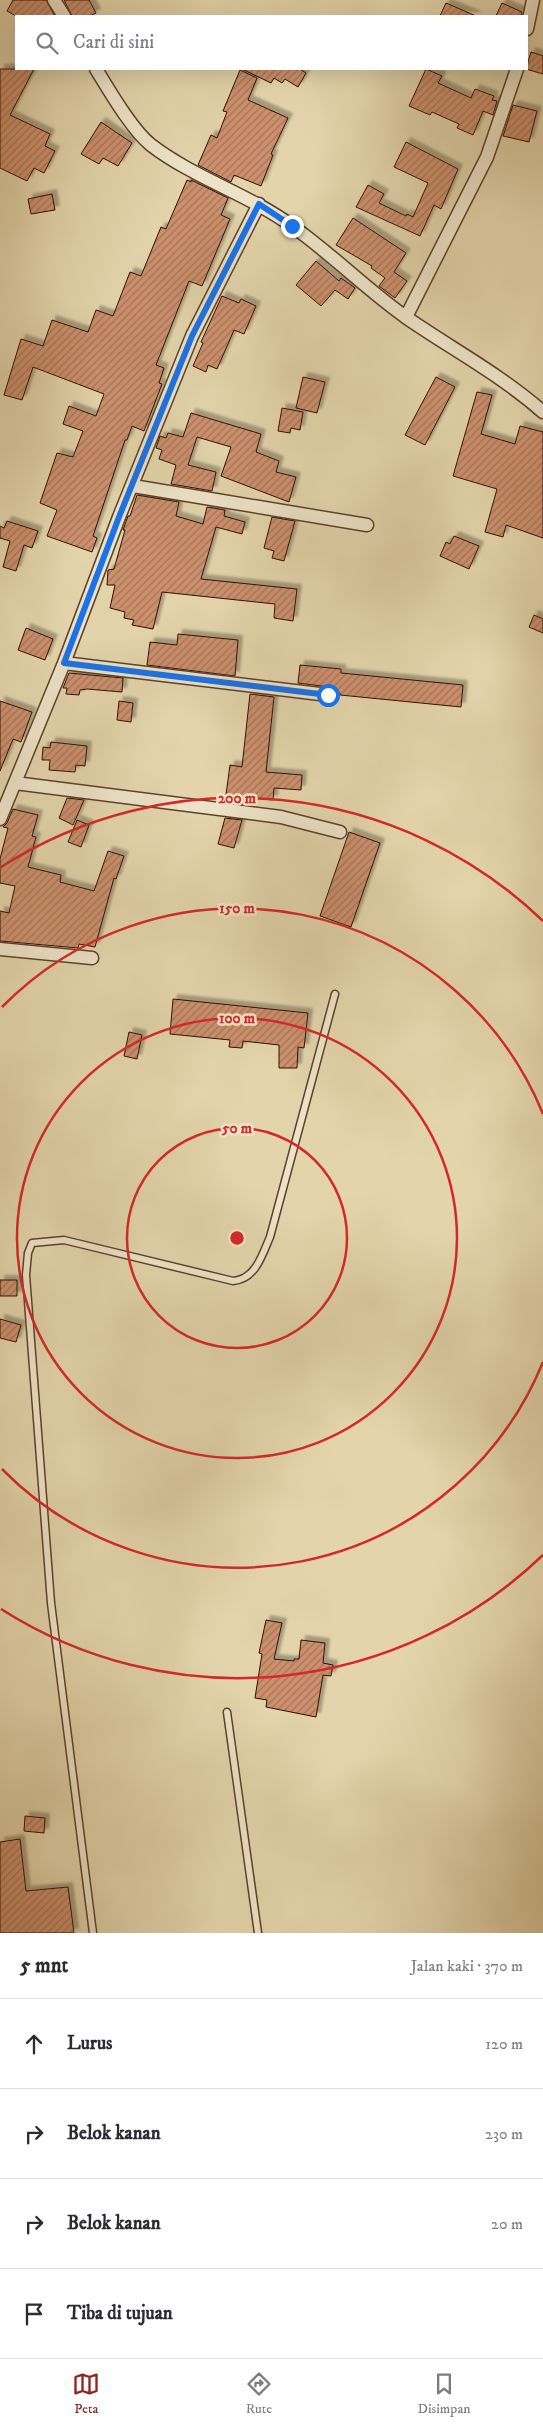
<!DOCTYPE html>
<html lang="id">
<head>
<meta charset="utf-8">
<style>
	body { margin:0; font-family:"IM FELL DW Pica",serif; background:#f2f2f3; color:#2b2b33 }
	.stop { position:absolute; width:15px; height:15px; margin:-11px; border:4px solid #1a73e8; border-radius:50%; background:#fff }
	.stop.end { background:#1a73e8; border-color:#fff; box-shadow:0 1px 5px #0008 }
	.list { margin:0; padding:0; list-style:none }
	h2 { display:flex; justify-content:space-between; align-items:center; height:65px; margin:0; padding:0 20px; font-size:21px }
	h2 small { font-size:16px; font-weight:400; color:#7c7c81 }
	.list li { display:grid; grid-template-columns:32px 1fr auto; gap:15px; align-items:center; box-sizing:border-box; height:90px; padding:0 20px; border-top:1px solid #e1e1e2 }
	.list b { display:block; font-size:19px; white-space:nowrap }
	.list em { font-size:16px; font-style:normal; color:#7c7c81 }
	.icon { flex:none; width:28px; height:28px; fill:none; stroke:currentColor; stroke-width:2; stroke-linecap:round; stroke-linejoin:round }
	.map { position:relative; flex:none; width:543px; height:1933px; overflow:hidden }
	.search { position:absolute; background:#fff; box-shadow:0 5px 20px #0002; left:15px; right:15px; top:15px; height:55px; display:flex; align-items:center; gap:12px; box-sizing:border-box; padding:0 18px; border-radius:0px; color:#7c7c81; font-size:19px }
	.sheet { height:425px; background:#fff }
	nav { display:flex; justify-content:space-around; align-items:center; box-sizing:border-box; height:70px; border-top:1px solid #e1e1e2; background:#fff; font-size:14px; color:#7c7c81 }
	nav a { display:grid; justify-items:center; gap:2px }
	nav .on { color:#8f2418 }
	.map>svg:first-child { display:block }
</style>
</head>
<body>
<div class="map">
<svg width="543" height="1933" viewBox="0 0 543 1933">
	<defs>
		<pattern id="building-hatch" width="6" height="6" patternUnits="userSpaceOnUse" patternTransform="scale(1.25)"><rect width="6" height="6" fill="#cc906e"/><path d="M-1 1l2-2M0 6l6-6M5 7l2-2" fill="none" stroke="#a67458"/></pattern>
		<filter id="shadow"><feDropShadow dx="4.5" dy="-4.5" stdDeviation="1" flood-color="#0004"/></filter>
	</defs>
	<rect width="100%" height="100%" fill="#e3d4ab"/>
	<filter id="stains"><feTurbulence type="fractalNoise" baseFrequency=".004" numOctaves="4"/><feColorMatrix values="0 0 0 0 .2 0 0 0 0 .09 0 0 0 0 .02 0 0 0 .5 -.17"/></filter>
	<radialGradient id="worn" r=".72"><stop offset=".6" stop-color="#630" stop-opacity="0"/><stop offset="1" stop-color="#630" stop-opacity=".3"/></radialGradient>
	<path fill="url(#building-hatch)" stroke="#301000" filter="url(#shadow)" d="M 13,0 L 46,0 L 55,16 L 16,16 L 7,11 Z
		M 64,0 L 89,0 L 96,13 L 90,16 L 72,16 Z
		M 446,3 L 476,16 L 440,16 Z
		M 502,3 L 522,12 L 521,16 L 496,16 Z
		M 531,52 L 543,56 L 543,74 L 526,69 Z
		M 0,69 L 34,69 L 10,115 L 50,134 L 45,146 L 55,151 L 44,173 L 34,168 L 27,181 L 0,168 Z
		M 242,69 L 300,69 L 306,73 L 298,87 L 285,79 L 282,83 L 274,78 L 271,83 Z
		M 426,69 L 442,76 L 438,83 L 471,98 L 475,89 L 494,96 L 492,100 L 497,101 L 493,115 L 483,111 L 473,135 L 457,128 L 459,124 L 432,112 L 430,115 L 409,106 Z
		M 240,70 L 257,78 L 248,100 L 288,118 L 271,154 L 273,155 L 261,186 L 234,175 L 231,182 L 198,165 L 211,135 L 217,138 L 227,112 L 223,111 Z
		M 513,105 L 537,111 L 529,142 L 503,136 Z
		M 101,122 L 132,143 L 118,166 L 103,158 L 99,164 L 81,154 Z
		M 406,142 L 458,169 L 441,209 L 434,205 L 420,236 L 356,207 L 368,185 L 384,194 L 379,203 L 406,216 L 407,214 L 413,217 L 428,183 L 394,167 Z
		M 187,180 L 191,182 L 191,180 L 228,198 L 221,215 L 230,219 L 202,286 L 189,281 L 156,365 L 164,368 L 159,383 L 162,384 L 144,431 L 132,426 L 127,440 L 125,440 L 93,536 L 97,538 L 92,552 L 47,536 L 57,510 L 40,503 L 57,453 L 73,457 L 83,431 L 63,424 L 69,406 L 96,416 L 104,394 L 33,367 L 22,400 L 4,395 L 21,339 L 43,346 L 52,320 L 88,332 L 96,310 L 113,316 L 130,272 L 141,276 L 161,227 L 166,229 Z
		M 52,194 L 55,210 L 31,214 L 28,199 Z
		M 353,218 L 406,253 L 394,272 L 407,281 L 395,298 L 379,286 L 385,278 L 371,268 L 372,266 L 336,245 Z
		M 316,261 L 339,281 L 341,278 L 355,288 L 348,299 L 335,290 L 321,306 L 296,285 Z
		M 222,296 L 239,303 L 241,299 L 256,306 L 244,334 L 234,330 L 217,369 L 208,365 L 206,372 L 193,366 L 203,343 L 201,342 Z
		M 303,377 L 325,382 L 317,413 L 296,408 Z
		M 436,377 L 455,387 L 425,445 L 405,435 Z
		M 477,392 L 492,395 L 481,434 L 515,444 L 520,426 L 543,432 L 543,538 L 506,525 L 503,537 L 485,532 L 497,489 L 453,476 Z
		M 282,408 L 303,412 L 300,430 L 291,428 L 290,433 L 278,431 Z
		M 191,413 L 261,434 L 256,452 L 279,461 L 276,472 L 296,477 L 289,502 L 221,476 L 231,447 L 197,437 L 188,465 L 216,472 L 212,491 L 171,484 L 176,465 L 159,459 L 162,450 L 156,448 L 160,436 L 166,438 L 168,433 L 183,437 Z
		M 137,495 L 179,502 L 176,516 L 203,524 L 207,507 L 225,510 L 224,516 L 245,522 L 242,534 L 216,527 L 201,579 L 297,589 L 293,621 L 274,618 L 275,604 L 162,592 L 153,629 L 132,625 L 134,620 L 124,618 L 125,612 L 110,608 L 115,585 L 107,585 L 108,570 L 114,569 L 125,530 L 123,530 L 128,516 L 130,516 Z
		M 272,517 L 295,521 L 284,561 L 272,558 L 274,551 L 264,548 Z
		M 7,521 L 38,531 L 32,548 L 24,545 L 16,571 L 3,567 L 10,541 L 0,538 L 0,526 L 4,528 Z
		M 454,536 L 479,546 L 469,569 L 440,556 L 446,542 L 450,544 Z
		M 534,615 L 543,619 L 543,633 L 529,627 Z
		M 26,628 L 53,639 L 45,660 L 18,650 Z
		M 178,634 L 238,640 L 235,676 L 147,665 L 150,642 L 177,645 Z
		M 300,665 L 341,669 L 341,673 L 463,685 L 461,707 L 340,695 L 340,693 L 336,692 L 329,687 L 298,683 Z
		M 69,673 L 123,678 L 122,692 L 87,689 L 80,690 L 79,695 L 66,694 L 67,688 L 63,688 Z
		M 250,694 L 274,697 L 266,772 L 302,775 L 301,790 L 274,788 L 273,800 L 253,798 L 252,805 L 225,802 L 230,765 L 242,767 Z
		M 0,701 L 32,712 L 21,742 L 13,739 L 0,771 Z
		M 119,701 L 133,703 L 131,722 L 117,720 Z
		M 51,742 L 87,746 L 85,766 L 76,765 L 75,772 L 49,770 L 50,760 L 42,760 L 43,747 L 50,748 Z
		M 67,798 L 84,800 L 73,825 L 59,818 Z
		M 13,809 L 38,815 L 32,836 L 36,837 L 28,867 L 61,875 L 60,882 L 94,891 L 108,851 L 124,856 L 116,879 L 114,878 L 95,947 L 79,944 L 78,948 L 0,941 L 0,911 L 9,913 L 15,886 L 0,883 L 0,859 L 8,828 L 3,827 L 7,823 Z
		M 225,818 L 242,820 L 234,848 L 218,844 Z
		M 77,820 L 89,825 L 81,847 L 68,842 Z
		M 349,832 L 380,843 L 351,927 L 320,916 Z
		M 173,999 L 308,1013 L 304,1048 L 298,1047 L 297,1068 L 279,1068 L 279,1045 L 243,1041 L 242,1048 L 229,1047 L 230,1040 L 170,1034 Z
		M 129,1032 L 142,1035 L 137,1059 L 124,1056 Z
		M 0,1280 L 17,1280 L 17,1296 L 0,1296 Z
		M 0,1319 L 21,1325 L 16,1342 L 0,1338 Z
		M 266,1620 L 282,1623 L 274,1659 L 294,1661 L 294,1659 L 299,1659 L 301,1640 L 325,1643 L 323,1663 L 333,1665 L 331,1676 L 323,1675 L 316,1717 L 266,1707 L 267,1700 L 255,1698 L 262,1654 L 259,1653 Z
		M 25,1816 L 45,1818 L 44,1833 L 24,1831 Z
		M 20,1839 L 26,1891 L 68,1887 L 74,1933 L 0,1933 L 0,1842 Z"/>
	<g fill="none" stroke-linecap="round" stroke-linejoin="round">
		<defs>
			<path id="lane" d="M 227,1712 L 258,1933
				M 93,1933 L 51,1603 L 26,1275 L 28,1253 L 32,1243 L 64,1240 L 233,1281 C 256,1279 262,1255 270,1237 L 335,994"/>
			<path id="street" d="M 54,0 L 64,16
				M 527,29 L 533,0
				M 96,69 C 109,90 132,130 151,145 C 194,178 248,194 292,226 C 332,254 367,290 407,318 C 452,349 501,375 543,412
				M 406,317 L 487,157 L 517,69
				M 133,486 L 367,525
				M 64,663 L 328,695
				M 15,783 L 281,817 L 340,832
				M 0,819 L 64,663 L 119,517 L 192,336 L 259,204
				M 0,949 L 92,958"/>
		</defs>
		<use href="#lane" stroke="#5d412b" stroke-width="9"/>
		<use href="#street" stroke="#5d412b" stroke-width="15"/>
		<use href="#lane" stroke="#ede3c8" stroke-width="6"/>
		<use href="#street" stroke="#ede3c8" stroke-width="12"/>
	</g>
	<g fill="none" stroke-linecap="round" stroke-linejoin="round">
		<path stroke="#1a73e8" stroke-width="6" d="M 292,226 L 259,204 L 192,336 L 119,517 L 64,663 L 328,695"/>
	</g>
	<g fill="none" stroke="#d62828" stroke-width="2.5">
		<circle cx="237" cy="1238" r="110"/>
		<circle cx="237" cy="1238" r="220"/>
		<path d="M543 1362A330 330 0 0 1 2 1469M2 1007A330 330 0 0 1 543 1114"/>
		<path d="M543 1555A440 440 0 0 1 1 1609M1 867A440 440 0 0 1 543 921"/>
	</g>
	<circle cx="237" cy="1238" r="8" fill="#d62828" stroke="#ede3c8" stroke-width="2.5"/>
	<g font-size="15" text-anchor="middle" font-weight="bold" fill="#d62828" stroke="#ede3c8" stroke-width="5" stroke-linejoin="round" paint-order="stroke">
		<text x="237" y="803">200 m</text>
		<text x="237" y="913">150 m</text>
		<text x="237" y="1023">100 m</text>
		<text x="237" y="1133">50 m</text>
	</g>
	<rect width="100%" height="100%" filter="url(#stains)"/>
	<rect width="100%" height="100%" fill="url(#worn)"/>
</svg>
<div class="stop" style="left:328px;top:695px"></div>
<div class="stop end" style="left:292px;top:226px"></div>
<div class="search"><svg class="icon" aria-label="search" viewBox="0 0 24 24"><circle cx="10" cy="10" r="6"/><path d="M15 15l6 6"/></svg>Cari di sini</div>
</div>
<section class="sheet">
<h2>5 mnt<small>Jalan kaki · 370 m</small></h2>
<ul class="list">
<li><svg class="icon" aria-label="ahead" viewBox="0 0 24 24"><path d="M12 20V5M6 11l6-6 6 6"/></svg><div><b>Lurus</b></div><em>120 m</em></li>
<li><svg class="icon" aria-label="right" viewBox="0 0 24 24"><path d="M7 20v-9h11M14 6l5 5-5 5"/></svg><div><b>Belok kanan</b></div><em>230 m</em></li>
<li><svg class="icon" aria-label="right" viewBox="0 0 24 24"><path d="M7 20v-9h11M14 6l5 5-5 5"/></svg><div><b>Belok kanan</b></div><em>20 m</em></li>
<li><svg class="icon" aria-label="arrive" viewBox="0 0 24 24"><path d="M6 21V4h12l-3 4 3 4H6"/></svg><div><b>Tiba di tujuan</b></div></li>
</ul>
</section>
<nav>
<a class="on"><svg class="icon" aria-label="map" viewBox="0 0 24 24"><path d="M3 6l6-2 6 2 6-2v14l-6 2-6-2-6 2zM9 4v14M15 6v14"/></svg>Peta</a>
<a><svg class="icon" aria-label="directions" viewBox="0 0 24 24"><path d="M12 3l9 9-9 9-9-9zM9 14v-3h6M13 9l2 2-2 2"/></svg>Rute</a>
<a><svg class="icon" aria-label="saved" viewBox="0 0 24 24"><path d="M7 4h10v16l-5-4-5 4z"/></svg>Disimpan</a>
</nav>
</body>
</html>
